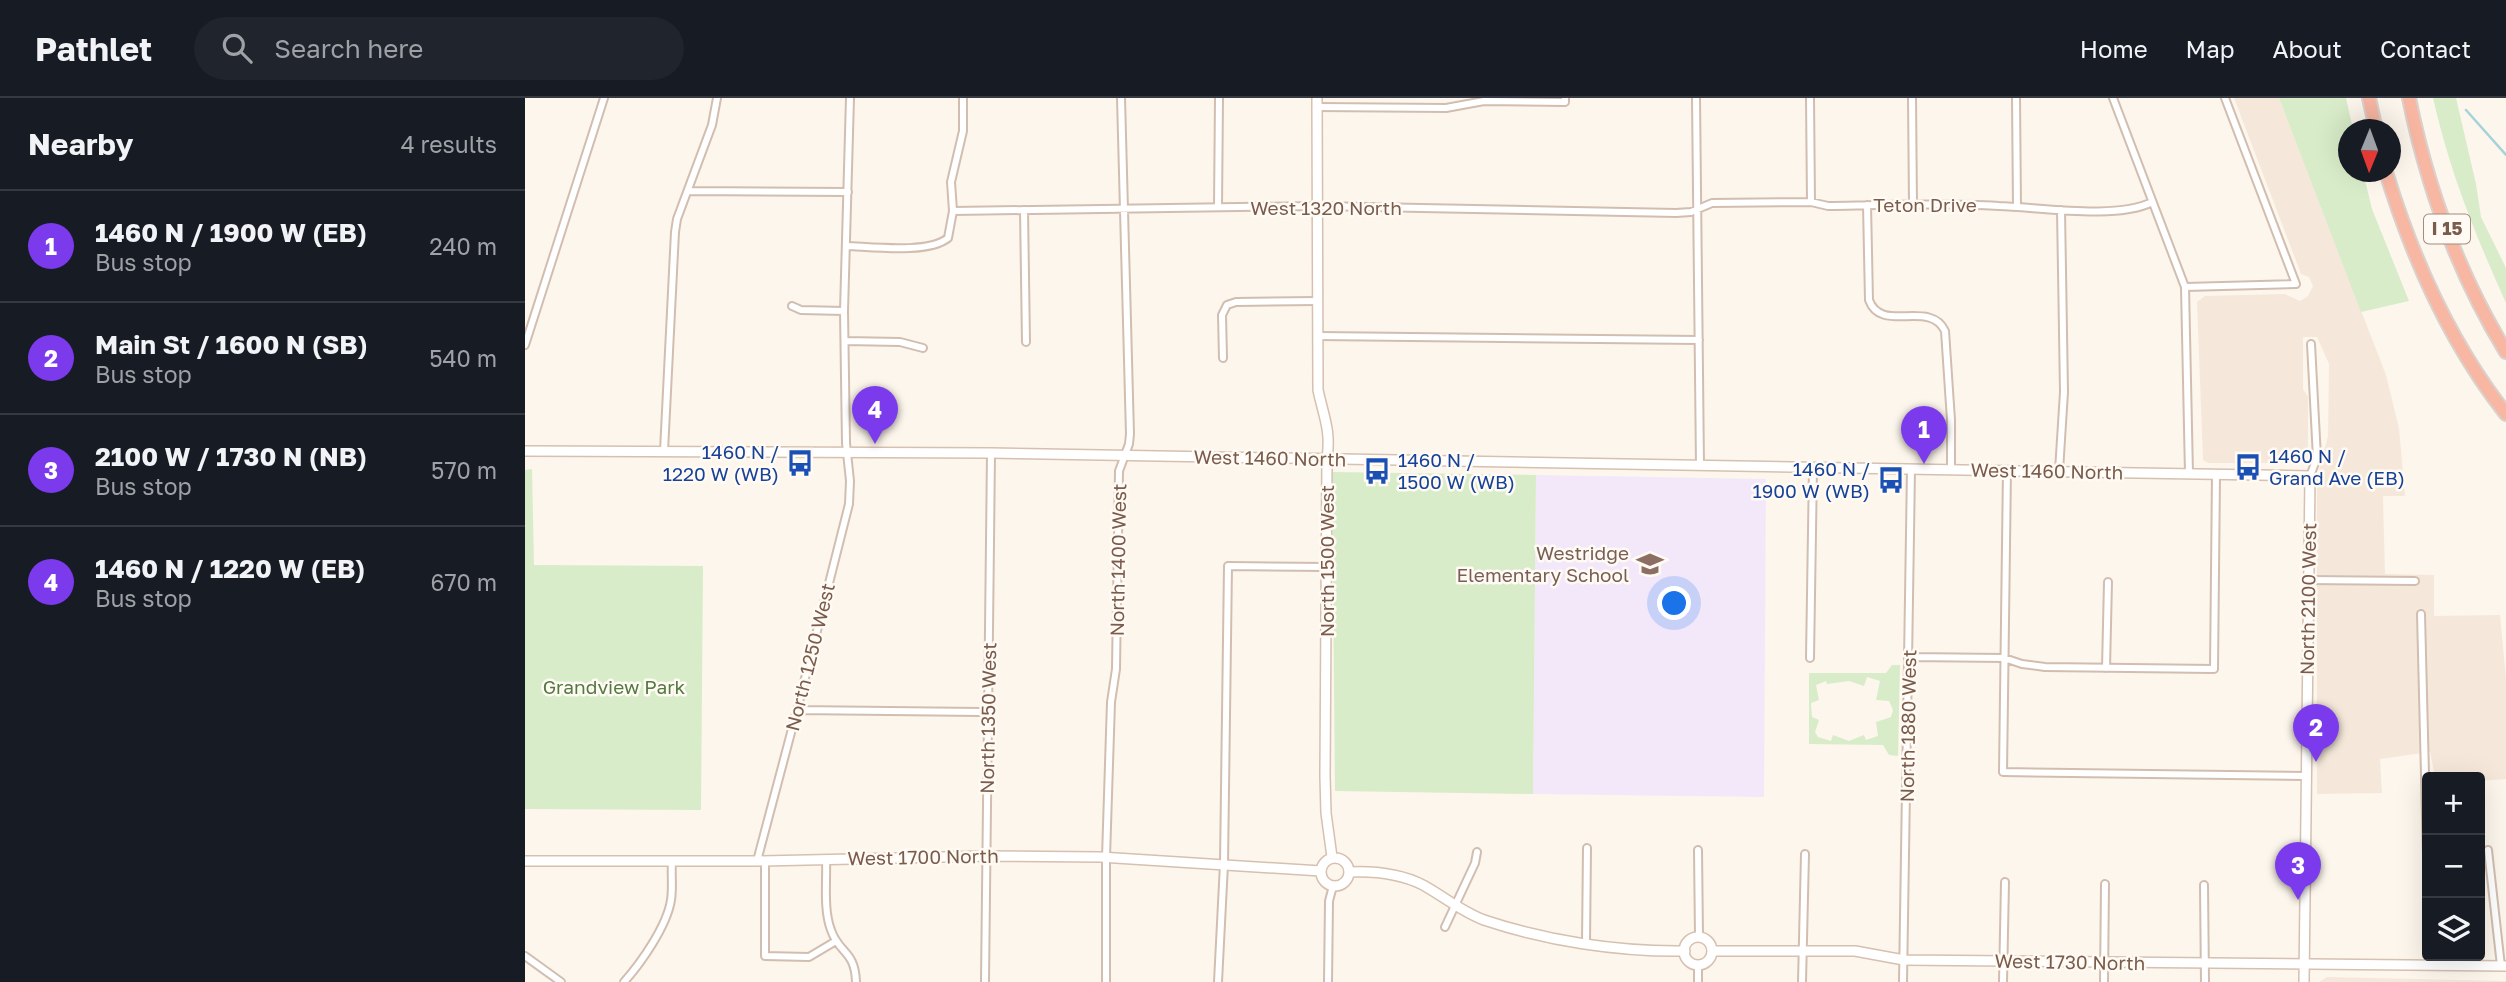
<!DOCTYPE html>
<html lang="en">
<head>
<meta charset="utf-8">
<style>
	body { margin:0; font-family:"Golos Text",sans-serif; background:#20242c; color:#f1f3f6 }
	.controls { position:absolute; right:21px; bottom:21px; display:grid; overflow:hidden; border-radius:7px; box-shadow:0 7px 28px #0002 }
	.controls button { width:63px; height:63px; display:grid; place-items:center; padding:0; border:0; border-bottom:2px solid #363941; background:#171b24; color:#f1f3f6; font:35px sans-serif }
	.compass { position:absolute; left:1813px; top:21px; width:63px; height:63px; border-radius:50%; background:#171b24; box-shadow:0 7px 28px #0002; rotate:181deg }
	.you { position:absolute; left:1150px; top:506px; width:24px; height:24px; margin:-18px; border:5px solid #fff; border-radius:50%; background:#1a73e8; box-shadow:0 0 0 10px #1a73e833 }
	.badge { display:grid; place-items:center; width:46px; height:46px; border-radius:50%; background:#7c3aed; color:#fff; font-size:23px; font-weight:700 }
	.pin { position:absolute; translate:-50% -58px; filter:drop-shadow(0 2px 4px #0008) }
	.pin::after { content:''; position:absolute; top:37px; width:24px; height:21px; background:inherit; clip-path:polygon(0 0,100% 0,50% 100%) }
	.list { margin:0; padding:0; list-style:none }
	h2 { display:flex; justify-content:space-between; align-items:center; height:91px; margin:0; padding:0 28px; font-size:30px }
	h2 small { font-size:23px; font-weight:400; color:#9ea1a6 }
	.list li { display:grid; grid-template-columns:46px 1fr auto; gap:21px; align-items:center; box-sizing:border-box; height:112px; padding:0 28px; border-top:2px solid #363941 }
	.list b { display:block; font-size:26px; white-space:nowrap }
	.list p { margin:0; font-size:23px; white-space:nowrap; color:#9ea1a6 }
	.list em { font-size:23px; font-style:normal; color:#9ea1a6 }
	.icon { flex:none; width:38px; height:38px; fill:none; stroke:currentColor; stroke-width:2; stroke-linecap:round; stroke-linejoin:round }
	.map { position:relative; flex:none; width:1981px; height:884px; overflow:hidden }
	header { display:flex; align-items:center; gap:42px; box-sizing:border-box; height:98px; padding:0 35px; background:#171b24; border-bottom:2px solid #363941 }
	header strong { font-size:33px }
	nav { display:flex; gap:38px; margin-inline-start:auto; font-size:24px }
	.search { width:490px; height:63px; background:#20242c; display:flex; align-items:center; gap:18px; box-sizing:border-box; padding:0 24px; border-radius:38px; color:#9ea1a6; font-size:26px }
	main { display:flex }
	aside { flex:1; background:#171b24 }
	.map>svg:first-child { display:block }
</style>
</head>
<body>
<header>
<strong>Pathlet</strong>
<div class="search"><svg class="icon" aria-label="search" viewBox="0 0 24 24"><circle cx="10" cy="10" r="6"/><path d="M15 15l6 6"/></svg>Search here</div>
<nav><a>Home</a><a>Map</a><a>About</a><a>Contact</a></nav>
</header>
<main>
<aside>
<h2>Nearby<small>4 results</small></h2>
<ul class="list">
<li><span class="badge">1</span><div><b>1460 N / 1900 W (EB)</b><p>Bus stop</p></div><em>240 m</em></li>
<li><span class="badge">2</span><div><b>Main St / 1600 N (SB)</b><p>Bus stop</p></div><em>540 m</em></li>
<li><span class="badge">3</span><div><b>2100 W / 1730 N (NB)</b><p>Bus stop</p></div><em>570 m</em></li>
<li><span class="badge">4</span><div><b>1460 N / 1220 W (EB)</b><p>Bus stop</p></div><em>670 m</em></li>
</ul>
</aside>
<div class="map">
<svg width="1981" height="884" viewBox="0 0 1981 884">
	<rect width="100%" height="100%" fill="#fdf6ec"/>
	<path fill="#f5e8da" d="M 1709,0 L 1754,0 L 1861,277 L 1874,330 L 1880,398 L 1858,398 L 1860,476 L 1909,477 L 1909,518 L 1975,517 L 1981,581 L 1981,681 L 1955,683 L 1955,679 L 1910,679 L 1905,654 L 1855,661 L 1857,695 L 1792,696 L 1792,380 L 1803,338 L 1804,266 L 1792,239 L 1778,239 L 1778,291 L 1783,299 L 1783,365 L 1683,365 L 1678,362 L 1672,204 L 1680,198 L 1760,196 L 1775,203 L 1783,198 L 1788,188 L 1784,179 L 1776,176 Z
		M 1802,879 L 1981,883 L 1981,884 L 1794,884 Z"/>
	<path fill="#f3e8fa" d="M 1011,377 L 1241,381 L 1239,699 L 1008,696 Z"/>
	<path fill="#d8ecc9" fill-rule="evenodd" d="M 1754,0 L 1821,0 L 1828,31 L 1824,32 L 1824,74 L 1838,74 L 1847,111 L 1884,203 L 1836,214 Z
		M 1908,0 L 1931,0 L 1951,86 L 1956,119 L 1981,170 L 1981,205 C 1950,136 1925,75 1908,0 Z
		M 7,371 L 9,467 L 178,468 L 176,712 L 0,711 L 0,372 Z
		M 807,374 L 1011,377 L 1008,696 L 810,693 Z
		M 1367,567 L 1375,567 L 1373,658 L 1364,657 L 1358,647 L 1284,646 L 1284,575 L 1361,575 ZM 1342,579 L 1355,583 L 1351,602 L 1364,603 L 1368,612 L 1366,619 L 1351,624 L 1353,638 L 1341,642 L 1339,637 L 1324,643 L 1308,637 L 1306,643 L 1293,639 L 1290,634 L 1294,622 L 1287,619 L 1286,605 L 1294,602 L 1291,587 L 1301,583 L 1302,586 L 1324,583 L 1339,588 Z"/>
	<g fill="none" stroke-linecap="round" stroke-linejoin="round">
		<path stroke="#a5d3da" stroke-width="2.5" d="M 1941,12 L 1981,57"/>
		<defs>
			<path id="street" d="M 1171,0 L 1175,368
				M 1285,0 L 1286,104
				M 1387,0 L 1388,106
				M 1491,0 L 1492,109
				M 1588,0 L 1660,189 L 1664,376
				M 792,9 L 921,10 L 959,3 L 1040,4 L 1040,0
				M 163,93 L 323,94
				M 1342,107 L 1344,202 C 1356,236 1405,201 1420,233 L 1426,322 L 1426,371
				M 693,109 L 694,0
				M 499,112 L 501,244
				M 428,113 L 792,108 L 1151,115 L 1166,114 L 1187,105 L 1286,104 L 1303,108 C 1360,107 1417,105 1474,108 C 1513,109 1593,122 1627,104
				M 322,148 C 348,149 403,156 423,140 L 428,113 L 426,84 L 438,33 L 438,0
				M 1660,189 L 1771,186 L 1700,0
				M 267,208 L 276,212 L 319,213
				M 793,238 L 1174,242
				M 320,243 L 375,244 L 398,250
				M 0,247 L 79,0
				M 698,260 L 697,217 L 702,207 L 711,204 L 793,203
				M 139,353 L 150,134 L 152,121 L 187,27 L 192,0
				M 1482,372 L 1478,674 L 1780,678
				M 1534,373 L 1539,294 L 1536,112
				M 1785,378 L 1792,360 L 1786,246
				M 1783,482 L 1890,483
				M 1896,516 L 1902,757
				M 1384,559 L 1479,560 L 1497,566 L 1520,569 L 1689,571 L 1691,377
				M 1285,560 L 1288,370
				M 1581,570 L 1583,484
				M 272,612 L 456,614 L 463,617
				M 1173,752 L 1174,839
				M 1963,752 L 1976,868
				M 301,761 C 302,783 298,811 306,832 C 314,856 330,852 331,884
				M 240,762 L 240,858 L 284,859 L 311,843
				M 232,763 L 272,612 L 324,406 L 325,383 L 321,345 L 319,213 L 325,0
				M 1679,787 L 1680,884
				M 920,829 L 950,765 L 952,754
				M 1061,844 L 1062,750
				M 0,858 L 36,884
				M 99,884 C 116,865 142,828 146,802 C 148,790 146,776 147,763
				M 460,884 L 466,355
				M 581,884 L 581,759 L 586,604 L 591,571 L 594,373 L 604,346 L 605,336 L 596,0
				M 693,884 L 699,766 L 703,468 L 802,469
				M 803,884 L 804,803 L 808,788
				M 1173,884 L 1173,867
				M 1277,884 L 1280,756
				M 1378,884 L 1386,371
				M 1478,884 L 1480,784
				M 1579,884 L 1580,786"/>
			<path id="secondary" d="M 792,0 L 793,292 C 799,320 806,332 802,361 L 800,678 L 801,715 L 807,759
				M 0,353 L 466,355 L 1785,378 L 1779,884
				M796 774a14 14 0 1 1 28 0a14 14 0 1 1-28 0Z
				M 0,763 L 232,763 L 462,758 L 575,759 L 796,773
				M 825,774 C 850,773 876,776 898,787 C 918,798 937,814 959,822 C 1022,843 1093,854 1160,853
				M1159 853a14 14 0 1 1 28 0a14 14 0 1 1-28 0Z
				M 1187,853 L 1330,853 L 1379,862 L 1981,868"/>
			<path id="highway" d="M 1844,0 L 1851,32
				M 1884,0 C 1902,89 1934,177 1981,254
				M 1861,74 C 1887,159 1925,245 1981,316"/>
		</defs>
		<use href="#street" stroke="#d1beb0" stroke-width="10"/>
		<use href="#secondary" stroke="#d6c0b0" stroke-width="12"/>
		<use href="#highway" stroke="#dad1cd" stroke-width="16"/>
		<use href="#street" stroke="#fff" stroke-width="6"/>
		<use href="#secondary" stroke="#fff" stroke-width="9"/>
		<use href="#highway" stroke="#f7b7a3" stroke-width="12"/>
	</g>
	<defs>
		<symbol id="bus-bare" viewBox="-9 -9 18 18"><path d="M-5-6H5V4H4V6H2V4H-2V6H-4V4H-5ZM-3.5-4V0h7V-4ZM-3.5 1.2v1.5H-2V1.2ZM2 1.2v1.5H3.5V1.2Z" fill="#1a4fb4" stroke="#fffaf3" stroke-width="2.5" paint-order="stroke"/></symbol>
		<symbol id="school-bare" viewBox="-9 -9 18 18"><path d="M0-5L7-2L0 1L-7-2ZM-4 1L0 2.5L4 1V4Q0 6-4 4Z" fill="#8d6e63" stroke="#fffaf3" stroke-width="2.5" paint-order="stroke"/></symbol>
	</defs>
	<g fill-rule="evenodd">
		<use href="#bus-bare" x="256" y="346" width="38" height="38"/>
		<use href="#bus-bare" x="1704" y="350" width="38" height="38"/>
		<use href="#bus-bare" x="833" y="354" width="38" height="38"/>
		<use href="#bus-bare" x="1347" y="363" width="38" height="38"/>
		<use href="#school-bare" x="1106" y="447" width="38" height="38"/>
	</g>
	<g text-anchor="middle" stroke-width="5" stroke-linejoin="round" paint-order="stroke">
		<rect fill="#fffaf3" stroke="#a28b7f" stroke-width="2" x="1899" y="116.5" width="46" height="29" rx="5"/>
		<g font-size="18" font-weight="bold" fill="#7a5c4d">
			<text x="1922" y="137">I 15</text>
		</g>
		<g font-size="19" fill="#7a5c4d" stroke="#fffaf3">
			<text x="1400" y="114">Teton Drive</text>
			<text x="801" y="117">West 1320 North</text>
			<text transform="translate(745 360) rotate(1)" y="7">West 1460 North</text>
			<text transform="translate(1522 373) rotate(1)" y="7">West 1460 North</text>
			<text transform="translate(593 462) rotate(-89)" y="7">North 1400 West</text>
			<text transform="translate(802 463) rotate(-90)" y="7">North 1500 West</text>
			<text transform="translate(1783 501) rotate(-89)" y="7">North 2100 West</text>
			<text transform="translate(285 559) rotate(-76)" y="7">North 1250 West</text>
			<text transform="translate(463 620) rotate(-89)" y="7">North 1350 West</text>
			<text transform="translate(1383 628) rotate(-89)" y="7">North 1880 West</text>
			<text transform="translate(398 759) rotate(-1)" y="7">West 1700 North</text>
			<text transform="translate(1545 864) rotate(1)" y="7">West 1730 North</text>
		</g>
		<g font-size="19" fill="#164399" stroke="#fffaf3" text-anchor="end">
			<text x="254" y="361">1460 N /<tspan x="254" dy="22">1220 W (WB)</tspan></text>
			<text x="1744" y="365" text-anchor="start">1460 N /<tspan x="1744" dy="22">Grand Ave (EB)</tspan></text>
			<text x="873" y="369" text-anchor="start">1460 N /<tspan x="873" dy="22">1500 W (WB)</tspan></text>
			<text x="1345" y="378">1460 N /<tspan x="1345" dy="22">1900 W (WB)</tspan></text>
		</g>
		<g font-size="19" fill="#785e54" stroke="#fffaf3" text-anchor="end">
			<text x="1104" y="462">Westridge<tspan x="1104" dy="22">Elementary School</tspan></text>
		</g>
		<g font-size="19" fill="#537a41" stroke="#fffaf3">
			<text x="89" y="596">Grandview Park</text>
		</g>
	</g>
</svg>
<div class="controls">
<button>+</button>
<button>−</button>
<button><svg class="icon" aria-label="layers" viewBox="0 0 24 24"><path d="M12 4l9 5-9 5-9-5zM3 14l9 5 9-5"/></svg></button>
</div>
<svg class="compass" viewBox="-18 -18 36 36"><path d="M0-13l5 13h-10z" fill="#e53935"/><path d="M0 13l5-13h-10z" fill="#9ea1a6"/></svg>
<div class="you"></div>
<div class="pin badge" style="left:1399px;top:366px">1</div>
<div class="pin badge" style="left:1791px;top:664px">2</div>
<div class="pin badge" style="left:1773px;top:802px">3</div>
<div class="pin badge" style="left:350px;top:346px">4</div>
</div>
</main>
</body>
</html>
